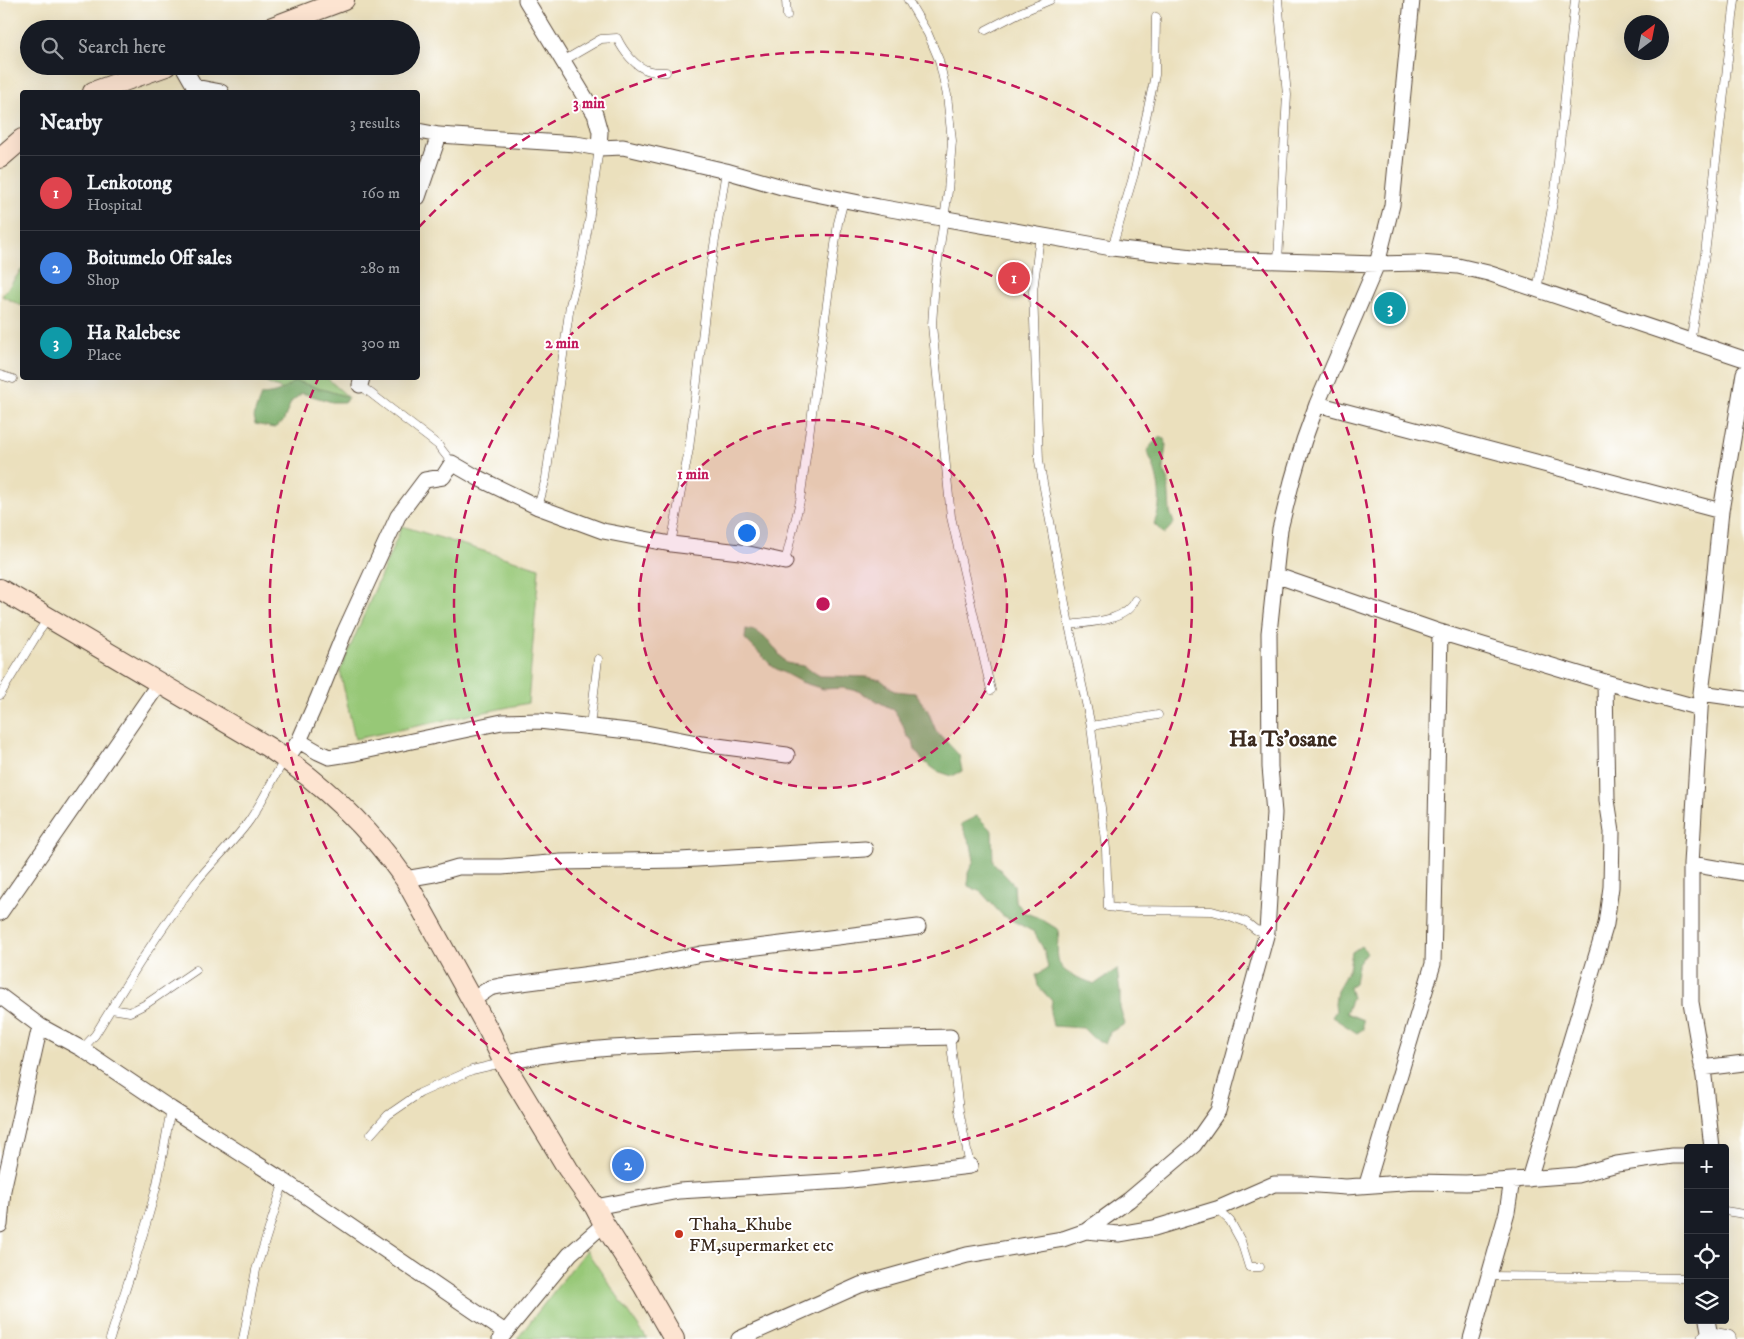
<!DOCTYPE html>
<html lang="en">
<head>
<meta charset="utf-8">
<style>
	body { margin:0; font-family:"IM FELL DW Pica",serif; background:#242831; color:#f1f3f6 }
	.controls { position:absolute; right:15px; bottom:15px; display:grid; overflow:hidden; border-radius:5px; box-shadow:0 5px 20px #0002 }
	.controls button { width:45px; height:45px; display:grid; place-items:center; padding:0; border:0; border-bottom:1px solid #363941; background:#171b24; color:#f1f3f6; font:25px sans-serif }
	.compass { position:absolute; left:1624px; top:15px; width:45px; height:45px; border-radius:50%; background:#171b24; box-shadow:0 5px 20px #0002; rotate:32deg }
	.you { position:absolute; left:746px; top:532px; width:18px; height:18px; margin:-12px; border:4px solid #fff; border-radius:50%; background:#1a73e8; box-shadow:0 0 0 8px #1a73e833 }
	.badge { display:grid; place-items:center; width:32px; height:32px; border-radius:50%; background:#7c3aed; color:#fff; font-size:16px; font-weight:700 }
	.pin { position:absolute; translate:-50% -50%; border:2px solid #fff; box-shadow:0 1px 5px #0006 }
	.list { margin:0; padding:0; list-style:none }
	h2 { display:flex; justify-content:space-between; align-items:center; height:65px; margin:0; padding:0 20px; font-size:21px }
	h2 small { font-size:16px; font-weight:400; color:#9ea1a6 }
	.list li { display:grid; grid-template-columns:32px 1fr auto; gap:15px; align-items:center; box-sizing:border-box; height:75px; padding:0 20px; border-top:1px solid #363941 }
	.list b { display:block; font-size:19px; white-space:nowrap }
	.list p { margin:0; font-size:16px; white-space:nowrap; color:#9ea1a6 }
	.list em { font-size:16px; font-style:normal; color:#9ea1a6 }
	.icon { flex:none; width:28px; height:28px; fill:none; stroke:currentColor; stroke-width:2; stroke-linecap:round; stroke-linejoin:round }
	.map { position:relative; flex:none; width:1744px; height:1339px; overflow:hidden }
	.search { position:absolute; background:#171b24; box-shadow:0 5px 20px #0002; left:20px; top:20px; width:400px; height:55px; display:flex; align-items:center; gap:12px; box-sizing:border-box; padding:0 18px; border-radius:28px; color:#9ea1a6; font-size:19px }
	.panel { position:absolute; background:#171b24; box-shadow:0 5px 20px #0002; left:20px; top:90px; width:400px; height:290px; border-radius:5px }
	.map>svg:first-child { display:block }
</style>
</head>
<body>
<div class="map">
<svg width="1744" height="1339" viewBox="0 0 1744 1339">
	<rect width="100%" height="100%" fill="#fff"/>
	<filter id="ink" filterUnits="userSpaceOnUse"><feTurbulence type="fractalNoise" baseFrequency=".02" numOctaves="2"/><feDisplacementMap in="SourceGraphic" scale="10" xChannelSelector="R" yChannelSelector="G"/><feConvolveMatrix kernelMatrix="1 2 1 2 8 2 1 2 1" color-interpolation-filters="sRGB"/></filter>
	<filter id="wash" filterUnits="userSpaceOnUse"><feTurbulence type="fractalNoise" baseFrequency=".0096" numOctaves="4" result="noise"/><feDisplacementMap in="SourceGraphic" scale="20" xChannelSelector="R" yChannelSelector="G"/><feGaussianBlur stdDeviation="1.12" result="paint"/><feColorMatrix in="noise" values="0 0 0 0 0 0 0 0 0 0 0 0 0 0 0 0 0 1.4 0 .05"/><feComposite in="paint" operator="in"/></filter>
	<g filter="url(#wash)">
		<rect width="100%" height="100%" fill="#ebe0bd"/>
		<path fill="#97c877" stroke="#69794a" d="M 22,269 L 22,306 L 2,296 Z
			M 255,378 L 327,378 L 348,397 L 295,381 L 283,390 Z
			M 402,526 L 539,568 L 528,703 L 355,739 L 340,671 Z
			M 586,1250 L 647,1339 L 517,1339 Z"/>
		<path fill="#79ac68" stroke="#5a6b43" d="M 295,381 L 348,397 L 345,402 L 332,402 L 302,393 L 291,402 L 283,422 L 274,428 L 255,424 L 254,415 L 261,395 C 277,394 282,391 295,381 Z
			M 1160,437 L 1164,439 L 1166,445 L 1163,468 L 1168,479 L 1170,512 L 1174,523 L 1164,534 L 1154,524 C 1156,518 1159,511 1159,505 C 1161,487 1155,467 1147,451 L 1153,443 Z
			M 746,629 L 756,631 L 769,641 L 786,663 L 803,666 L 820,676 L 867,677 L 881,680 L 894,691 L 915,693 L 928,711 L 936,731 L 959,755 L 962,771 L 952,776 L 937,771 L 922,760 L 915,749 L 913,740 L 907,736 L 902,723 L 894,710 L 858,691 L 843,688 L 823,689 L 801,682 L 773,667 L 745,639 Z
			M 977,816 L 992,831 L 993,862 L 1014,885 L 1015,900 L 1024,912 L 1041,919 L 1059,930 C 1054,970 1059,971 1095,984 L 1117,969 L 1120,991 L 1120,1008 L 1125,1024 L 1110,1032 L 1105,1044 L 1091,1036 L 1083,1028 L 1053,1026 L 1050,1012 L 1052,1001 L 1038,986 L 1036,975 L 1048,968 L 1044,950 L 1034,932 L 1002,915 L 981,892 L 968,886 L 968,873 L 974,860 L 971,845 L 961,824 Z
			M 1361,946 L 1367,952 L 1358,964 L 1355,983 L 1349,987 L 1352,998 L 1346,1013 L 1363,1020 L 1363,1029 L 1357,1033 L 1332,1017 L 1336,1011 L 1335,1003 L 1337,990 L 1349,969 L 1352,952 Z"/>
	</g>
	<g filter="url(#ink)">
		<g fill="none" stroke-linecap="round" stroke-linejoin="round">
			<defs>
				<path id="service" d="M 786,0 L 787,16
					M 908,0 L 928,34 L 939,60 L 947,95 L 952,141 L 948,191 L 935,281 L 932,325 L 951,517 L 991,690
					M 986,30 L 1019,13 L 1050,0
					M 563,61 L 601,39 L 617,38 C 623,51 636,68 650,71 C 655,72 661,72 666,72
					M 1040,236 L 1033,291 L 1039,461 L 1069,625 L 1091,726 L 1106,849 L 1108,907 L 1132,910 L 1212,911 L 1230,916 L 1246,922 L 1256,930 L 1267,932
					M 1112,248 L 1134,174 L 1155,75 L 1156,17
					M 1278,261 L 1287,95 L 1278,0
					M 1537,290 L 1555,191 L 1575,0
					M 1690,342 L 1705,254 L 1735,0
					M 0,375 L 13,379
					M 360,385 L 438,445 L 452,463
					M 538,507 L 546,478 L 570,305 L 581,265 L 589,221 L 599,148
					M 671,544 L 689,449 L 710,271 L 726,171
					M 785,562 L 800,501 L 838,223 L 844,200
					M 1069,625 C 1091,622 1125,622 1135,600
					M 0,695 L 40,630 L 49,618
					M 590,726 L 598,659
					M 1091,726 L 1158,715
					M 111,1009 L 130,1012 L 146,1004 L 196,970
					M 950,1037 L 959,1110 L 970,1166
					M 82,1049 L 95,1035 C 126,984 159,930 196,882 C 213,861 233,843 249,821 C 263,801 272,780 285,759
					M 371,1134 L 388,1115 L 420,1093 L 472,1070 L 502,1063
					M 1217,1209 L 1230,1221 L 1241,1241 L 1249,1267 L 1260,1267
					M 1725,1211 L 1744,1214
					M 1489,1276 L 1688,1278
					M 110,1339 C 125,1289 143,1240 156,1188 C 162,1162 166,1135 171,1109
					M 243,1339 L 256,1270 L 284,1181"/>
				<path id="minor" d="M 526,0 L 595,114 L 600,132 L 599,148
					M 183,66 L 195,87 L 221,92
					M 418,131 L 439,135 L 576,144 L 599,148 L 623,147 L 726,171 L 782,187 L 879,207 L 1112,248 L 1211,259 L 1377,264 L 1419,263 L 1458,266 L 1488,273 L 1744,359
					M 418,197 L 439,135
					M 360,385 L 362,378
					M 1317,404 L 1721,511
					M 1275,575 L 1440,632 L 1605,682 L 1700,708
					M 1701,693 L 1744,699
					M 299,741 L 318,752 L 329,757 L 355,753 L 502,722 L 539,721 L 646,733 L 702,744 L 787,755
					M 286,759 L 299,741 L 318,698 L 345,631 L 398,516 L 425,480 L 443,477 L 452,463 L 478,478 L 538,507 L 603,531 L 671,544 L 740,552 L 785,562
					M 1691,864 L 1744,873
					M 405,879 L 434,874 L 458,867 L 502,867 L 561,862 L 680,860 L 865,849
					M 0,913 L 160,682
					M 0,996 L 40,1026 L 82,1049 L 171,1109 L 284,1181 L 505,1332
					M 471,1001 L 490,988 L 500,986 L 635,968 L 701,954 L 918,927
					M 504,1063 C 563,1049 625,1047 685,1044 C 773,1040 862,1039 950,1037
					M 1702,1068 L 1744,1063
					M 1712,1148 L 1704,1077 L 1691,1002 L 1691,864 L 1701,693 L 1712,602 L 1721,511 L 1744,373
					M 1529,1179 L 1606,924 L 1611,887 L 1612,832 L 1607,800 L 1605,682
					M 1367,1184 L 1433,964 L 1440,632
					M 595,1207 L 679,1191 L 843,1181 L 970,1166
					M 0,1225 L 3,1190 L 40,1026
					M 1086,1231 L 1119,1234 L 1154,1228 L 1217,1209 L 1274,1184 L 1302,1184 L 1346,1187 L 1416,1182 L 1466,1183 L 1512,1180 L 1577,1175 L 1617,1164 L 1672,1156 L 1688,1156
					M 1707,1320 L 1710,1336
					M 500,1339 L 570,1254 L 604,1224
					M 739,1339 L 860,1285 L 967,1255 L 1063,1239 L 1086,1231 L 1129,1200 L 1194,1145 L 1218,1111 L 1267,932 L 1274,813 L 1270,767 L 1269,633 L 1280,529 L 1292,481 L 1304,440 L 1317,404 L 1377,264 L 1392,205 L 1412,0
					M 1471,1339 L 1507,1212 L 1512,1180"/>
				<path id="tertiary" d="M 1706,1339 L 1710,1336 L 1727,1339"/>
				<path id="secondary" d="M 267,29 L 344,0
					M 93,92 L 166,66
					M 0,158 L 22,139
					M 0,589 L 268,747 C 322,783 368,826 405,879 L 490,1033 L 504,1063 L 568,1169 L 595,1207 L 604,1224 L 643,1285 L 674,1339"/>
			</defs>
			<use href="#service" stroke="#554536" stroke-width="9"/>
			<use href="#minor" stroke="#554536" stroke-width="17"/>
			<use href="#tertiary" stroke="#554536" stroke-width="19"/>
			<use href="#secondary" stroke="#554536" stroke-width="22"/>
			<use href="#service" stroke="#fff" stroke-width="8"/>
			<use href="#minor" stroke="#fff" stroke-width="15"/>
			<use href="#tertiary" stroke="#fff" stroke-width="18"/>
			<use href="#secondary" stroke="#fde4d1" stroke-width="20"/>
		</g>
	</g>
	<circle cx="823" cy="604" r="184" fill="#c2185b" fill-opacity=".12"/>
	<g fill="none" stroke="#c2185b" stroke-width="2.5" stroke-dasharray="9 6">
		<circle cx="823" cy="604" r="184"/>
		<circle cx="823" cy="604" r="369"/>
		<path d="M419 227A553 553 0 1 1 318 379"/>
	</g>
	<circle fill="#c8321e" stroke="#fff" stroke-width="2" cx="679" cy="1234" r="5"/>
	<g text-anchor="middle" stroke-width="4" stroke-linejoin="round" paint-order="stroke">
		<g font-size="18" fill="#3b2a1e" stroke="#fff" text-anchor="start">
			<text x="689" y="1230">Thaha_Khube<tspan x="689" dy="21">FM,supermarket etc</tspan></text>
		</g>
		<g font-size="22" font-weight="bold" fill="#3b2a1e" stroke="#fff">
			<text x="1283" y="746">Ha Ts'osane</text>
		</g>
	</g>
	<circle cx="823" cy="604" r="8" fill="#c2185b" stroke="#fff" stroke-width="2.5"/>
	<g font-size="15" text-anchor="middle" font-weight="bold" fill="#c2185b" stroke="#fff" stroke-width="4" stroke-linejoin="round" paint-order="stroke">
		<text x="589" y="108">3 min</text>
		<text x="562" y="348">2 min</text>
		<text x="693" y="479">1 min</text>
	</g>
</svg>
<div class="controls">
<button>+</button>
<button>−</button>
<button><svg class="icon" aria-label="locate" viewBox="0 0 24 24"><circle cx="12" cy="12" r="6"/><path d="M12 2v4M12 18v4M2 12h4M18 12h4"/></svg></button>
<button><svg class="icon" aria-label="layers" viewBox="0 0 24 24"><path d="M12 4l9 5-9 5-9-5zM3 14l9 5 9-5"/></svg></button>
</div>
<svg class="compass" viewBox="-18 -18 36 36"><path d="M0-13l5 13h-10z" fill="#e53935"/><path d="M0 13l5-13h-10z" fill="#9ea1a6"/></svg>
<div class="you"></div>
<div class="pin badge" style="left:1014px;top:278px;background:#e0444e">1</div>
<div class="pin badge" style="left:628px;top:1165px;background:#3f7fe0">2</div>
<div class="pin badge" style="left:1390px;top:308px;background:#0f9aa8">3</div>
<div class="search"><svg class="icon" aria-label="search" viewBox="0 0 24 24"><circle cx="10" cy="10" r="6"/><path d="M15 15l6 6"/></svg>Search here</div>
<section class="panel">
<h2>Nearby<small>3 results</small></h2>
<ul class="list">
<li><span class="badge" style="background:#e0444e">1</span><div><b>Lenkotong</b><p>Hospital</p></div><em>160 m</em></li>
<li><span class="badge" style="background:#3f7fe0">2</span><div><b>Boitumelo Off sales</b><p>Shop</p></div><em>280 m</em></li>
<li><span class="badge" style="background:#0f9aa8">3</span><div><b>Ha Ralebese</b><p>Place</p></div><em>300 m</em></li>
</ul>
</section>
</div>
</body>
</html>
